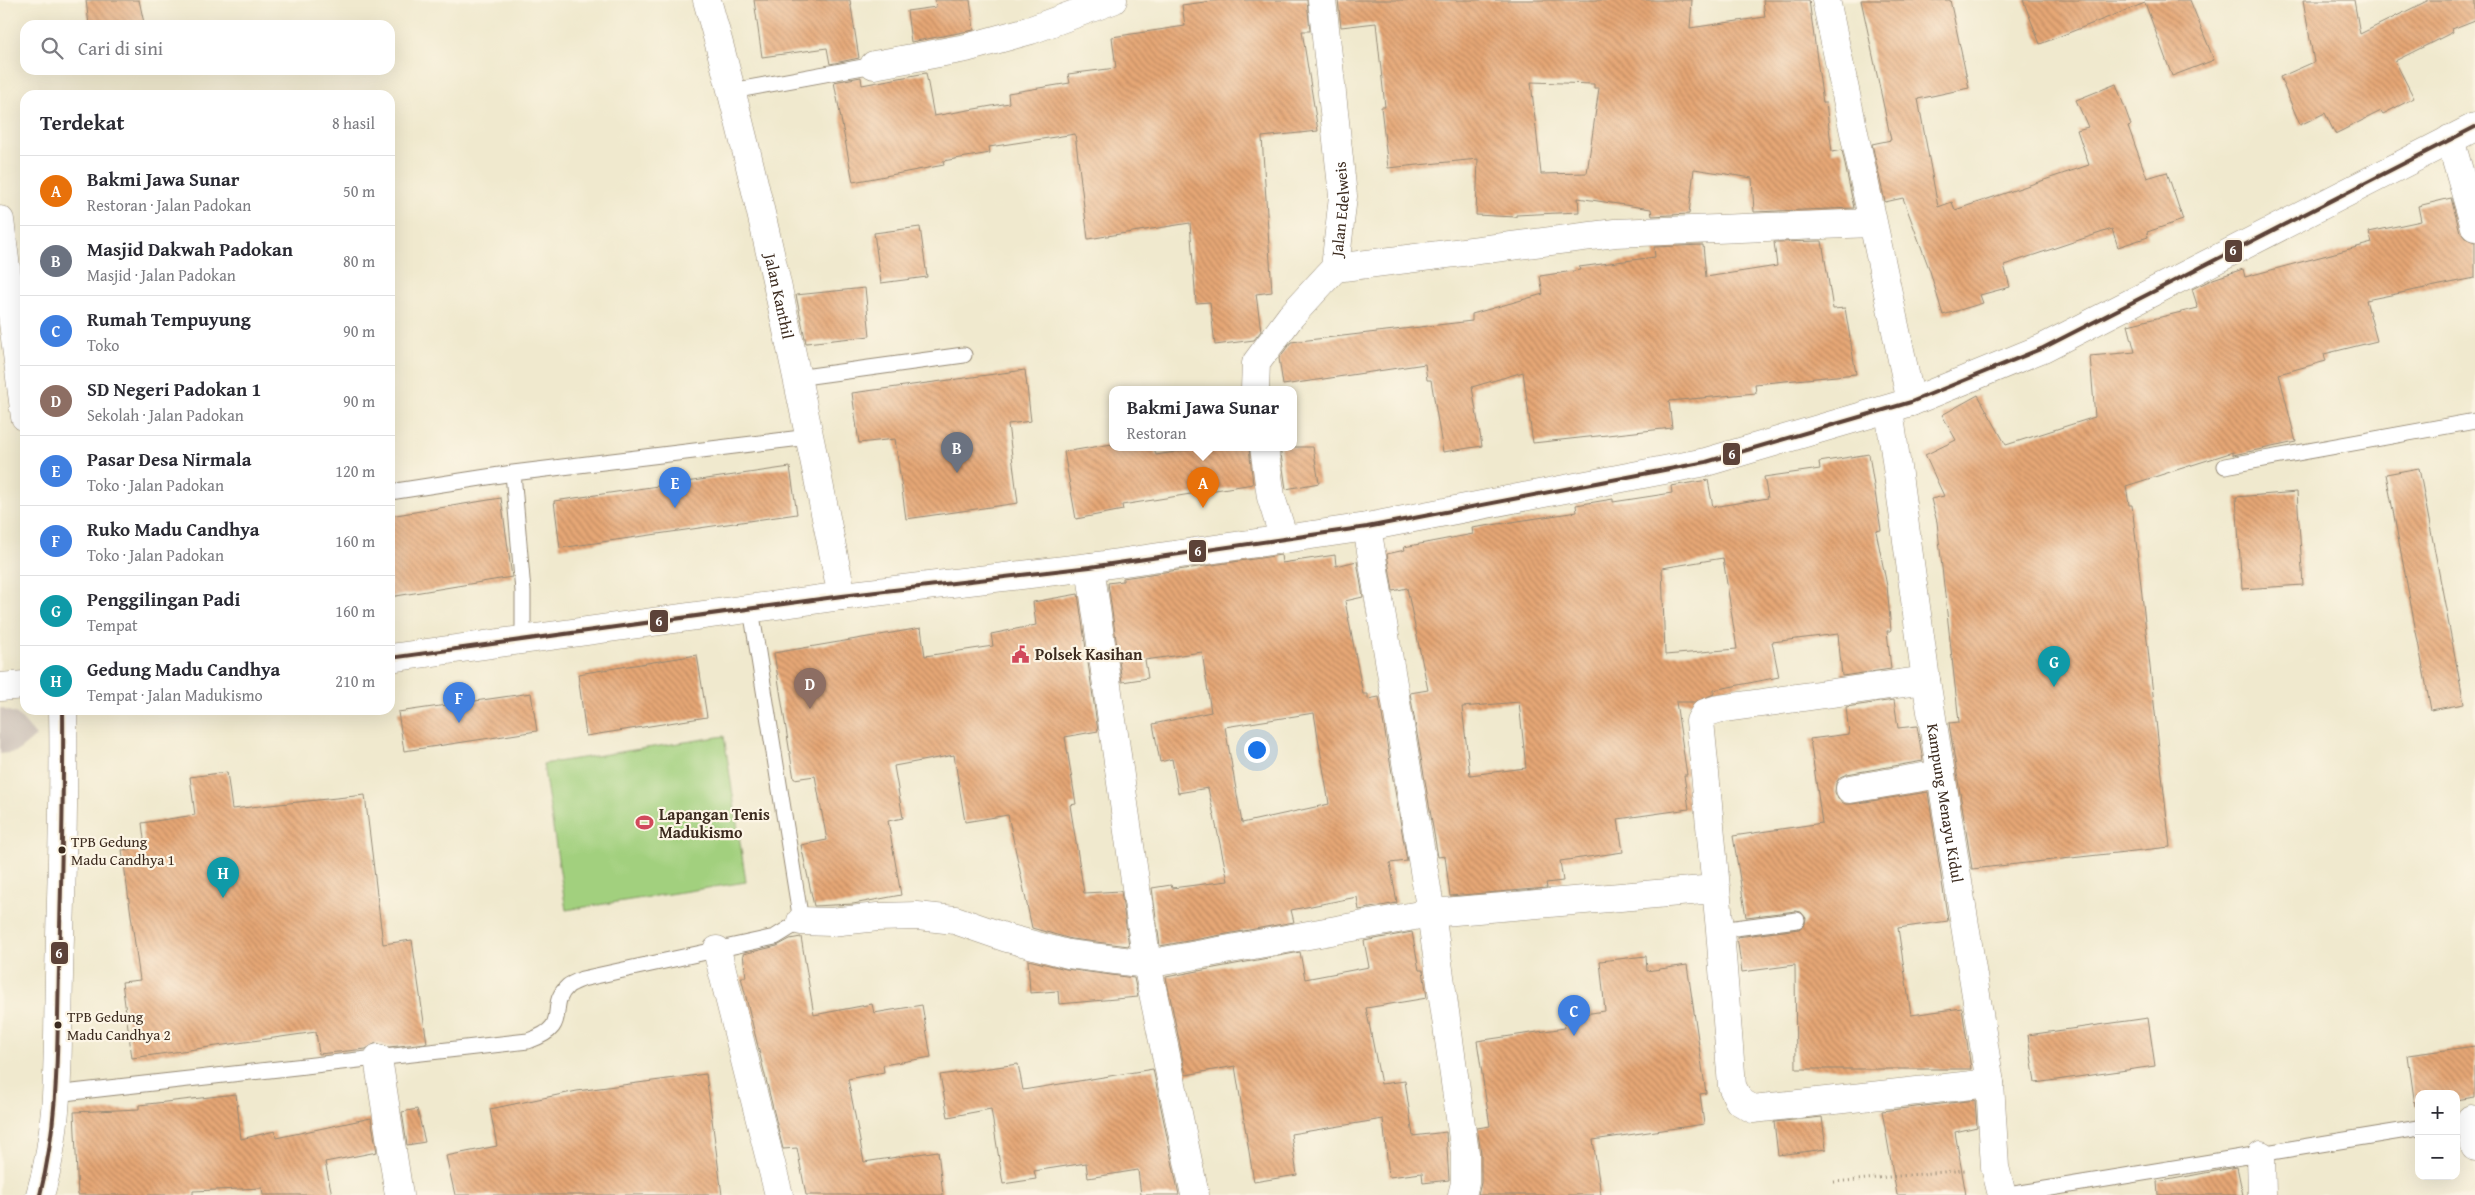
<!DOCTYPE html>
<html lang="id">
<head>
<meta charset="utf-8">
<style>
  body { margin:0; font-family:"Gentium Book Plus",serif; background:#f2f2f3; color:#2b2b33 }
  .controls { position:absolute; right:15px; bottom:15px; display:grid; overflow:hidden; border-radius:10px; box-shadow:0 5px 20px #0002 }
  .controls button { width:45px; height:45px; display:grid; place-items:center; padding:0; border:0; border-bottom:1px solid #e1e1e2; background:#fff; color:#2b2b33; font:25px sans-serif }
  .you { position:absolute; left:1256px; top:749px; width:18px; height:18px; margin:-12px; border:4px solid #fff; border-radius:50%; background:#1a73e8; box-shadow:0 0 0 8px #1a73e833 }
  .badge { display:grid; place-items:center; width:32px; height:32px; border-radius:50%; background:#d1495b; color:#fff; font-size:16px; font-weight:700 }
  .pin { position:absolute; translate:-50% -41px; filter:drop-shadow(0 1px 2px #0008) }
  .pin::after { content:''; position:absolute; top:26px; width:18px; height:15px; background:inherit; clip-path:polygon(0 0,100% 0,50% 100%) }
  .popup { position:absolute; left:1109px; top:386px; width:188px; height:65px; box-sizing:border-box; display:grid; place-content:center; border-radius:10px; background:#fff; filter:drop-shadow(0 1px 4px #0005); font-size:16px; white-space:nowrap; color:#7c7c81 }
  .popup b { font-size:19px; color:#2b2b33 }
  .popup::after { content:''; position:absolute; left:50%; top:100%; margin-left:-10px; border:10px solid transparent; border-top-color:#fff }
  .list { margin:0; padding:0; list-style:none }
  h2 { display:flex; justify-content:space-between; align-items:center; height:65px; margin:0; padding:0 20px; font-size:21px }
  h2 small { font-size:16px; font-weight:400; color:#7c7c81 }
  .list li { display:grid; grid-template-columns:32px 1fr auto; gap:15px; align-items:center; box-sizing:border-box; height:70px; padding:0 20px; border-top:1px solid #e1e1e2 }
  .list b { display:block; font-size:19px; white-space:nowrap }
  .list p { margin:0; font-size:16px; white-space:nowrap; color:#7c7c81 }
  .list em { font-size:16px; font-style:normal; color:#7c7c81 }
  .icon { flex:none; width:28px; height:28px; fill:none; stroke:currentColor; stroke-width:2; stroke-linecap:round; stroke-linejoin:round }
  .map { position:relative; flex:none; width:2475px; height:1195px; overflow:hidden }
  .search { position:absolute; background:#fff; box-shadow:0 5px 20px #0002; left:20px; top:20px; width:375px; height:55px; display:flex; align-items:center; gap:12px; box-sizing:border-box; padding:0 18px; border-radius:15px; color:#7c7c81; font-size:19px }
  .panel { position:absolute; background:#fff; box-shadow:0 5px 20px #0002; left:20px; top:90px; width:375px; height:625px; border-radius:15px }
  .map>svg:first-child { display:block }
</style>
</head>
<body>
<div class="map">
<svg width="2475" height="1195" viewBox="0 0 2475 1195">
  <defs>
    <pattern id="building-back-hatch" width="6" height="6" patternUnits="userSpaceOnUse" patternTransform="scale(1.25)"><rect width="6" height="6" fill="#e6a776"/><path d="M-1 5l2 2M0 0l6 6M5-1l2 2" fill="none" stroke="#bc8860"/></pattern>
  </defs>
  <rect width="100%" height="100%" fill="#fcf5e5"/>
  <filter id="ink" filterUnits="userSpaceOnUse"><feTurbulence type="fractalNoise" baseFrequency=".02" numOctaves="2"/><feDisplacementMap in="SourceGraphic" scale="10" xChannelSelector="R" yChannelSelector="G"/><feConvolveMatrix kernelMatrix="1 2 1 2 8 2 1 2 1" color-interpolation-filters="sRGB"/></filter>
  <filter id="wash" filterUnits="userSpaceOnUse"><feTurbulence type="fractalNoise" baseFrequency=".0096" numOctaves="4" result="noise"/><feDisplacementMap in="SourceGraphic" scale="20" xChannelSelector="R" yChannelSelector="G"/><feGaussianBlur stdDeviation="1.12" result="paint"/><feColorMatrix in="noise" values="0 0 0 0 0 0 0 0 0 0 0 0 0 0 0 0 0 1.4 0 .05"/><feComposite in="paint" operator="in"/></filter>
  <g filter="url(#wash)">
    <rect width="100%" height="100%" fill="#f0e9ce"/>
    <path fill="#cdc2b9" d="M 0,708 L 17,714 L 36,736 L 17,752 L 0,754 Z"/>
    <path fill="#a2d07e" stroke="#6e7d4e" d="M 724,736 L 746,882 L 566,910 L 543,764 Z"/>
    <g id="blocks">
      <path fill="url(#building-back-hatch)" fill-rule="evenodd" d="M 86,0 L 139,0 L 144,23 L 89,25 Z
        M 754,0 L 850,0 L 859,58 L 830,64 L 827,48 L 762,57 Z
        M 935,0 L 970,0 L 974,30 L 911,42 L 907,11 L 936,7 Z
        M 1220,0 L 1307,0 L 1310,31 L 1302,31 L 1318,131 L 1262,137 L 1272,292 L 1256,294 L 1261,331 L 1254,340 L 1215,345 L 1210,302 L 1196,303 L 1190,223 L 1088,239 L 1075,134 L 989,147 L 990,153 L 943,161 L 944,165 L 853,182 L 834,82 L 861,77 L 862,85 L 926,73 L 934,116 L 1009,103 L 1008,93 L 1070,83 L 1068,74 L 1116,68 L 1112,37 L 1185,26 L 1182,5 Z
        M 1338,0 L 1692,0 L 1690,28 L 1765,17 L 1763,0 L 1809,0 L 1823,103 L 1826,103 L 1832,152 L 1842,150 L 1854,208 L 1754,212 L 1752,178 L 1694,169 L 1689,214 L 1652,216 L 1651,209 L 1578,198 L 1579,212 L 1516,215 L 1516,217 L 1476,215 L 1478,159 L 1388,168 L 1381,107 L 1385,107 L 1376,23 L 1341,27 ZM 1531,82 L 1594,84 L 1594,88 L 1599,88 L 1587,173 L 1541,174 Z
        M 1861,0 L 1950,0 L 1969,88 L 1918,99 L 1938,207 L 1952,202 L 1955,210 L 2089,165 L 2077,130 L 2088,127 L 2076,100 L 2116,84 L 2131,125 L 2128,126 L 2147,178 L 2167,172 L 2183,220 L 2147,232 L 2148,237 L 2118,247 L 2112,229 L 2004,265 L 2010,287 L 1980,295 L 1983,303 L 1943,315 L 1930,271 L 1903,198 L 1885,202 L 1872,144 L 1891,140 Z
        M 2023,0 L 2190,0 L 2214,60 L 2172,76 L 2145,3 L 2040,44 Z
        M 2303,0 L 2354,0 L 2360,34 L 2429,0 L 2475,0 L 2475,20 L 2452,29 L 2453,32 L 2395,61 L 2414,98 L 2383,114 L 2381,111 L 2335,134 L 2325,113 L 2300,125 L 2280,77 L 2314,62 Z
        M 2451,198 L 2460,232 L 2465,238 L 2475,242 L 2475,278 L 2366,300 L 2377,341 L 2324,354 L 2326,361 L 2279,374 L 2296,442 L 2233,455 L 2233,452 L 2126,486 L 2129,505 L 2132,505 L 2170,847 L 1972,869 L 1949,723 L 1959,722 L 1937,522 L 1931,499 L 1944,496 L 1925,455 L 1956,440 L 1942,415 L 1978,395 L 2006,445 L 2095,417 L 2090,356 L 2135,352 L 2128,325 L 2198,308 L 2192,289 L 2213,279 L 2243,269 L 2245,277 L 2372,243 L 2369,232 L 2421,221 L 2418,206 Z
        M 920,227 L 927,277 L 881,283 L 874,233 Z
        M 1822,241 L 1833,309 L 1845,308 L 1856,374 L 1755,384 L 1756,393 L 1669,401 L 1672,428 L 1533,443 L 1523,372 L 1472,387 L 1482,446 L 1443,452 L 1431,380 L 1427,380 L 1425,364 L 1283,385 L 1279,358 L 1291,342 L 1472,321 L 1472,314 L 1543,294 L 1540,276 L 1580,270 L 1579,267 L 1655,257 L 1654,247 L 1703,245 L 1706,277 L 1777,266 L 1774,242 Z
        M 865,288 L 870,336 L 806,343 L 796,295 Z
        M 1025,370 L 1031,421 L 1008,424 L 1018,503 L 906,519 L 895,439 L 859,443 L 852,393 Z
        M 1112,444 L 1112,447 L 1154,447 L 1156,455 L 1206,447 L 1249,447 L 1253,484 L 1122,505 L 1123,510 L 1076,519 L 1064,452 Z
        M 1280,447 L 1313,447 L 1319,483 L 1286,489 Z
        M 1869,454 L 1881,530 L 1876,531 L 1887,586 L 1891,631 L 1887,631 L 1891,669 L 1842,676 L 1838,634 L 1772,642 L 1779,677 L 1714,690 L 1714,694 L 1695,702 L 1676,702 L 1687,775 L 1684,775 L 1689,809 L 1618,819 L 1623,852 L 1560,861 L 1563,881 L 1546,883 L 1547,888 L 1450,896 L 1445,856 L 1438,857 L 1410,693 L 1428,690 L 1407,588 L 1393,591 L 1387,554 L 1405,550 L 1404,547 L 1473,534 L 1472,528 L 1577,512 L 1576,505 L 1613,499 L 1613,502 L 1672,493 L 1671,486 L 1708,480 L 1713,507 L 1768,498 L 1764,477 L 1820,469 L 1819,462 ZM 1723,558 L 1737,649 L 1665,655 L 1662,568 ZM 1519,702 L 1526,768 L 1470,775 L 1462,707 Z
        M 790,467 L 797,514 L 560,548 L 554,501 Z
        M 2419,468 L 2464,704 L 2431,710 L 2386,474 Z
        M 2297,492 L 2303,585 L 2242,589 L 2236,497 Z
        M 501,498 L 512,577 L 390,597 L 390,516 Z
        M 1281,555 L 1282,563 L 1335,555 L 1336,566 L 1357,561 L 1363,597 L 1345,601 L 1363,694 L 1368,694 L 1368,699 L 1379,697 L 1407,861 L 1390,863 L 1397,903 L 1359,910 L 1357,897 L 1291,910 L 1294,922 L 1160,946 L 1152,888 L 1171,885 L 1172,888 L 1228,881 L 1208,788 L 1178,793 L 1172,759 L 1160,762 L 1153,724 L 1211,712 L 1202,652 L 1145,660 L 1148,678 L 1122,682 L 1108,583 L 1123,581 L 1123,578 ZM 1314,713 L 1329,804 L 1242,823 L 1225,727 Z
        M 1078,594 L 1098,731 L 1065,737 L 1076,804 L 1070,805 L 1084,893 L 1121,891 L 1129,946 L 1071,939 L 1032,928 L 1008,815 L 965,822 L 954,755 L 894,766 L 903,818 L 888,821 L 901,895 L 853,904 L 814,906 L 801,845 L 827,840 L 815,776 L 794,779 L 774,653 L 921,628 L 925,656 L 993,646 L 991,634 L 1036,625 L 1033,602 Z
        M 697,655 L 707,717 L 586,736 L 578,674 Z
        M 531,693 L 537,731 L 404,751 L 398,712 Z
        M 1894,700 L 1898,728 L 1917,726 L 1923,761 L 1847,774 L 1840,777 L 1836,783 L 1835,792 L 1838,799 L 1845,804 L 1852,804 L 1928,792 L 1948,921 L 1898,928 L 1911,1015 L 1962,1008 L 1971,1069 L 1796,1069 L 1795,965 L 1742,972 L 1737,937 L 1799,929 L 1805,924 L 1806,918 L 1801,912 L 1796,911 L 1746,917 L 1733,836 L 1822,823 L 1810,739 L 1849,734 L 1846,707 Z
        M 227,772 L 232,809 L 365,795 L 383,944 L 412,940 L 427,1043 L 389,1047 L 376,1043 L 366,1049 L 319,1054 L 316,1032 L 132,1058 L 122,982 L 140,980 L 122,850 L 145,847 L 142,823 L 195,815 L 190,777 Z
        M 1412,932 L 1419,970 L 1423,970 L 1427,998 L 1366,1008 L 1381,1084 L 1405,1081 L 1413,1136 L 1446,1132 L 1449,1180 L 1423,1183 L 1422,1173 L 1389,1177 L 1383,1119 L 1291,1134 L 1297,1175 L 1254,1182 L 1235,1066 L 1186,1075 L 1166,977 L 1300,952 L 1305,979 L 1369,967 L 1364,941 Z
        M 801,937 L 814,1015 L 872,1004 L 874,1013 L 922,1005 L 931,1057 L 883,1065 L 884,1072 L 848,1079 L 864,1162 L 938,1151 L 943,1195 L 806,1195 L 797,1148 L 783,1149 L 741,977 L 746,977 L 743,954 L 777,946 L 790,939 Z
        M 1646,956 L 1647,971 L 1687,965 L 1706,1093 L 1700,1094 L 1704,1124 L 1593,1140 L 1601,1195 L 1478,1195 L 1481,1183 L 1481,1153 L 1477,1128 L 1490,1126 L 1477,1041 L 1565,1028 L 1563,1017 L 1605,1011 L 1600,961 Z
        M 1028,960 L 1066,969 L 1134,978 L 1138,997 L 1059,1004 L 1058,991 L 1030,993 Z
        M 2148,1018 L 2155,1066 L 2035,1083 L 2028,1035 Z
        M 2475,1046 L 2475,1097 L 2456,1100 L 2456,1094 L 2419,1094 L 2419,1105 L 2415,1106 L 2408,1055 Z
        M 1018,1064 L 1023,1090 L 1153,1069 L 1179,1195 L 1141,1195 L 1138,1170 L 1088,1178 L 1086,1163 L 1034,1171 L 1036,1179 L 1003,1184 L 991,1109 L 948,1117 L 940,1075 Z
        M 706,1074 L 722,1195 L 455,1195 L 446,1156 L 497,1146 L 490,1109 L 577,1091 Z
        M 236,1094 L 241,1139 L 275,1131 L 276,1138 L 371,1118 L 377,1152 L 325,1162 L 332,1195 L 263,1195 L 262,1188 L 193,1191 L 193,1195 L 78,1195 L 74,1112 L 139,1109 L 139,1105 Z
        M 1975,1100 L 1977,1127 L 1955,1132 L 1966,1195 L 1897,1195 L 1882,1111 Z
        M 417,1109 L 425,1142 L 407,1145 L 402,1112 Z
        M 1822,1117 L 1826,1149 L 1778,1155 L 1774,1122 Z
        M 2237,1167 L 2243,1195 L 2158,1195 L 2157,1182 Z"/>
    </g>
  </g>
  <g filter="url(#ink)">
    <use href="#blocks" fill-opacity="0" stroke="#968a76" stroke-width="1"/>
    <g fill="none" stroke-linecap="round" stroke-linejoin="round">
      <defs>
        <path id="lane" d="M 732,91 L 874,65
          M 796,378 L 964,355
          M 2225,466 L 2475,421
          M 390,492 L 513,473
          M 523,640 L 523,591 L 513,473 L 809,437
          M 1720,930 L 1797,920
          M 55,1094 L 528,1041 C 574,1026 545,1007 568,986 C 572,983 578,981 582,979 L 775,937 L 801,921 L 751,609
          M 2008,1195 L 2419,1128"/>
        <g id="street">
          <path id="s1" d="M 707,0 C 762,196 801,396 842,596"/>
          <path d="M 1826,0 L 1911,402"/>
          <path d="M 874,65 L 966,48 L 1031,30 L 1113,0"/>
          <path d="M 2450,139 L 2475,227"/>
          <path d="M 1335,268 L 1615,233 L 1872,223"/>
          <path id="s2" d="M 1255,389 L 1256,363 L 1291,316 L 1335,268 L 1343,196 L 1322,0"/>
          <path id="s3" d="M 1889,409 L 1926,680 L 1990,1083 L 1995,1167 L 2002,1195"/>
          <path d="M 1264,447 L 1271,497 L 1284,539"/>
          <path d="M 1367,527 L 1431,913 L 1465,1153 L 1465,1183 L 1462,1195"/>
          <path d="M 1090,567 L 1147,964 L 1195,1195"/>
          <path d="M 1926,680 L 1718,709 L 1705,713 L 1700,721 L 1720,930 L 1732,1086 L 1739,1101 L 1753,1109 L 1990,1083"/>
          <path d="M 1850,789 L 1941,774"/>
          <path d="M 801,921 L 831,922 L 878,917 L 917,916 L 955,920 L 1007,938 L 1068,954 L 1147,964 L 1431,913 L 1715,889"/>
          <path d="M 717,950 L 779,1195"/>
          <path d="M 378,1058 L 399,1195"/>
          <path d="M 2471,1119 L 2475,1147"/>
          <path d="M 2261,1155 L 2262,1195"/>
        </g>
        <path id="secondary" d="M 0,220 L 25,417
          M 390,658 L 842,596 L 1090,567 L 1284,539 L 1367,527 L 1706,462 L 1911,402 L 2043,348 L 2475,127
          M 0,687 L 25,685
          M 40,1195 C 61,1125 57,1048 59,976 C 61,887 65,799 63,710"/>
      </defs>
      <use href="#lane" stroke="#968a76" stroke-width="17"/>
      <use href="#street" stroke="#968a76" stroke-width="29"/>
      <use href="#secondary" stroke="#968a76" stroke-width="29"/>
      <path stroke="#968a76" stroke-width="3" stroke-dasharray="1 4" stroke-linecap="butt" d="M 1834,1182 L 1965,1170"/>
      <use href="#lane" stroke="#fff" stroke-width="15"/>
      <use href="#street" stroke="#fff" stroke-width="28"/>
      <use href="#secondary" stroke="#fff" stroke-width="28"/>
      <defs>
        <path id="bus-1" d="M 390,658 L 842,596 L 1090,567 L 1367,527 L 1706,462 L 1911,402 L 2043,348 L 2475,127
          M 40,1195 C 59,1120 57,1045 59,968 C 61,882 64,796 63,710"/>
      </defs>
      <use href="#bus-1" stroke="#fcf5e5" stroke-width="8"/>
      <use href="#bus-1" stroke="#5c4238" stroke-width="4"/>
    </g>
  </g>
  <defs>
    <symbol id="civic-bare" viewBox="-9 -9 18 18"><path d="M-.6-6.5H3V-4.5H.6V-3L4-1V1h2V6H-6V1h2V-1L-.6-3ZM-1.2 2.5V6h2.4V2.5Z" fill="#d1495b" stroke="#fcf5e5" stroke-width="2.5" paint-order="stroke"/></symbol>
    <symbol id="stadium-bare" viewBox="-9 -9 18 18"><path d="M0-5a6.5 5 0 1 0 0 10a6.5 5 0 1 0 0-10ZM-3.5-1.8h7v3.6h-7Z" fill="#d1495b" stroke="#fcf5e5" stroke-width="2.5" paint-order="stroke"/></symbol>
  </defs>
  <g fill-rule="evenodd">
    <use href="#civic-bare" x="1008" y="642" width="25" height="25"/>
    <use href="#stadium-bare" x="632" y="810" width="25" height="25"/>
  </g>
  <g fill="#3b2a1e" stroke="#fcf5e5" stroke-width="2">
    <circle cx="62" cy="850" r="4.5"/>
    <circle cx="58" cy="1025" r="4.5"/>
  </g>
  <g text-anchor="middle" stroke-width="4.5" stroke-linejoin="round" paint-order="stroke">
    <g font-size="15" fill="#3b2a1e" stroke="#fcf5e5" text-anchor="start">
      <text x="71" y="847">TPB Gedung<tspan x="71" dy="18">Madu Candhya 1</tspan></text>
      <text x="67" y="1022">TPB Gedung<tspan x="67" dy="18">Madu Candhya 2</tspan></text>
    </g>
    <g font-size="16" fill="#3b2a1e" stroke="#fcf5e5">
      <text dy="6" stroke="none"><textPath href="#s2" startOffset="209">Jalan Edelweis</textPath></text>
      <text dy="6" stroke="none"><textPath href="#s1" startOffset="305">Jalan Kanthil</textPath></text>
      <text dy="6" stroke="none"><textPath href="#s3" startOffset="398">Kampung Menayu Kidul</textPath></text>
    </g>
    <g font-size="16" font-weight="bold" fill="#3b2a1e" stroke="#fcf5e5" text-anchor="start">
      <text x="1035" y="660">Polsek Kasihan</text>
      <text x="659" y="820">Lapangan Tenis<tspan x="659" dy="18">Madukismo</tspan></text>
    </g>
  </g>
  <g stroke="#fcf5e5" stroke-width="2">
    <rect x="2224" y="239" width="19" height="24" rx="5" fill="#5c4238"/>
    <rect x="1722" y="442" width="19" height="24" rx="5" fill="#5c4238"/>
    <rect x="1188" y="539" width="19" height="24" rx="5" fill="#5c4238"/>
    <rect x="649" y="609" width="20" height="24" rx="5" fill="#5c4238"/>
    <rect x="50" y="941" width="19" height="24" rx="5" fill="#5c4238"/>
  </g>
  <g font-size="14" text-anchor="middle" font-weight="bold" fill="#fff">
    <text x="2233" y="255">6</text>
    <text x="1732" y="459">6</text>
    <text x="1198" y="556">6</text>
    <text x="659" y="626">6</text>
    <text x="59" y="958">6</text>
  </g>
</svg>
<div class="controls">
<button>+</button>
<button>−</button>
</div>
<div class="you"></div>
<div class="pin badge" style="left:1203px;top:508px;background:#e8710a">A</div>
<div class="popup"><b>Bakmi Jawa Sunar</b>Restoran</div>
<div class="pin badge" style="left:957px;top:473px;background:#6b7280">B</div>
<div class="pin badge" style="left:1574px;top:1036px;background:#3f7fe0">C</div>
<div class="pin badge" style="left:810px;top:709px;background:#8d6e63">D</div>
<div class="pin badge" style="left:675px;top:508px;background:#3f7fe0">E</div>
<div class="pin badge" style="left:459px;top:723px;background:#3f7fe0">F</div>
<div class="pin badge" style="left:2054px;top:687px;background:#0f9aa8">G</div>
<div class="pin badge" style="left:223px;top:898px;background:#0f9aa8">H</div>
<div class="search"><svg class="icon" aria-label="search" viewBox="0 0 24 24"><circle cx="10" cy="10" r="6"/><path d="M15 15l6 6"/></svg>Cari di sini</div>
<section class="panel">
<h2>Terdekat<small>8 hasil</small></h2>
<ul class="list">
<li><span class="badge" style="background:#e8710a">A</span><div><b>Bakmi Jawa Sunar</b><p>Restoran · Jalan Padokan</p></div><em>50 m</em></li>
<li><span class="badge" style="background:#6b7280">B</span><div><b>Masjid Dakwah Padokan</b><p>Masjid · Jalan Padokan</p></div><em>80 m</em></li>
<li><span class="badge" style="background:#3f7fe0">C</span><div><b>Rumah Tempuyung</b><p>Toko</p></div><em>90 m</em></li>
<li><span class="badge" style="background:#8d6e63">D</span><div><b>SD Negeri Padokan 1</b><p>Sekolah · Jalan Padokan</p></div><em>90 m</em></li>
<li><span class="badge" style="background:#3f7fe0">E</span><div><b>Pasar Desa Nirmala</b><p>Toko · Jalan Padokan</p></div><em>120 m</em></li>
<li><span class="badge" style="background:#3f7fe0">F</span><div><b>Ruko Madu Candhya</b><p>Toko · Jalan Padokan</p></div><em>160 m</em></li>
<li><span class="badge" style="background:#0f9aa8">G</span><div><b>Penggilingan Padi</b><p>Tempat</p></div><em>160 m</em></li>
<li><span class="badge" style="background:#0f9aa8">H</span><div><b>Gedung Madu Candhya</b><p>Tempat · Jalan Madukismo</p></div><em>210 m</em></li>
</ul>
</section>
</div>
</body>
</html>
